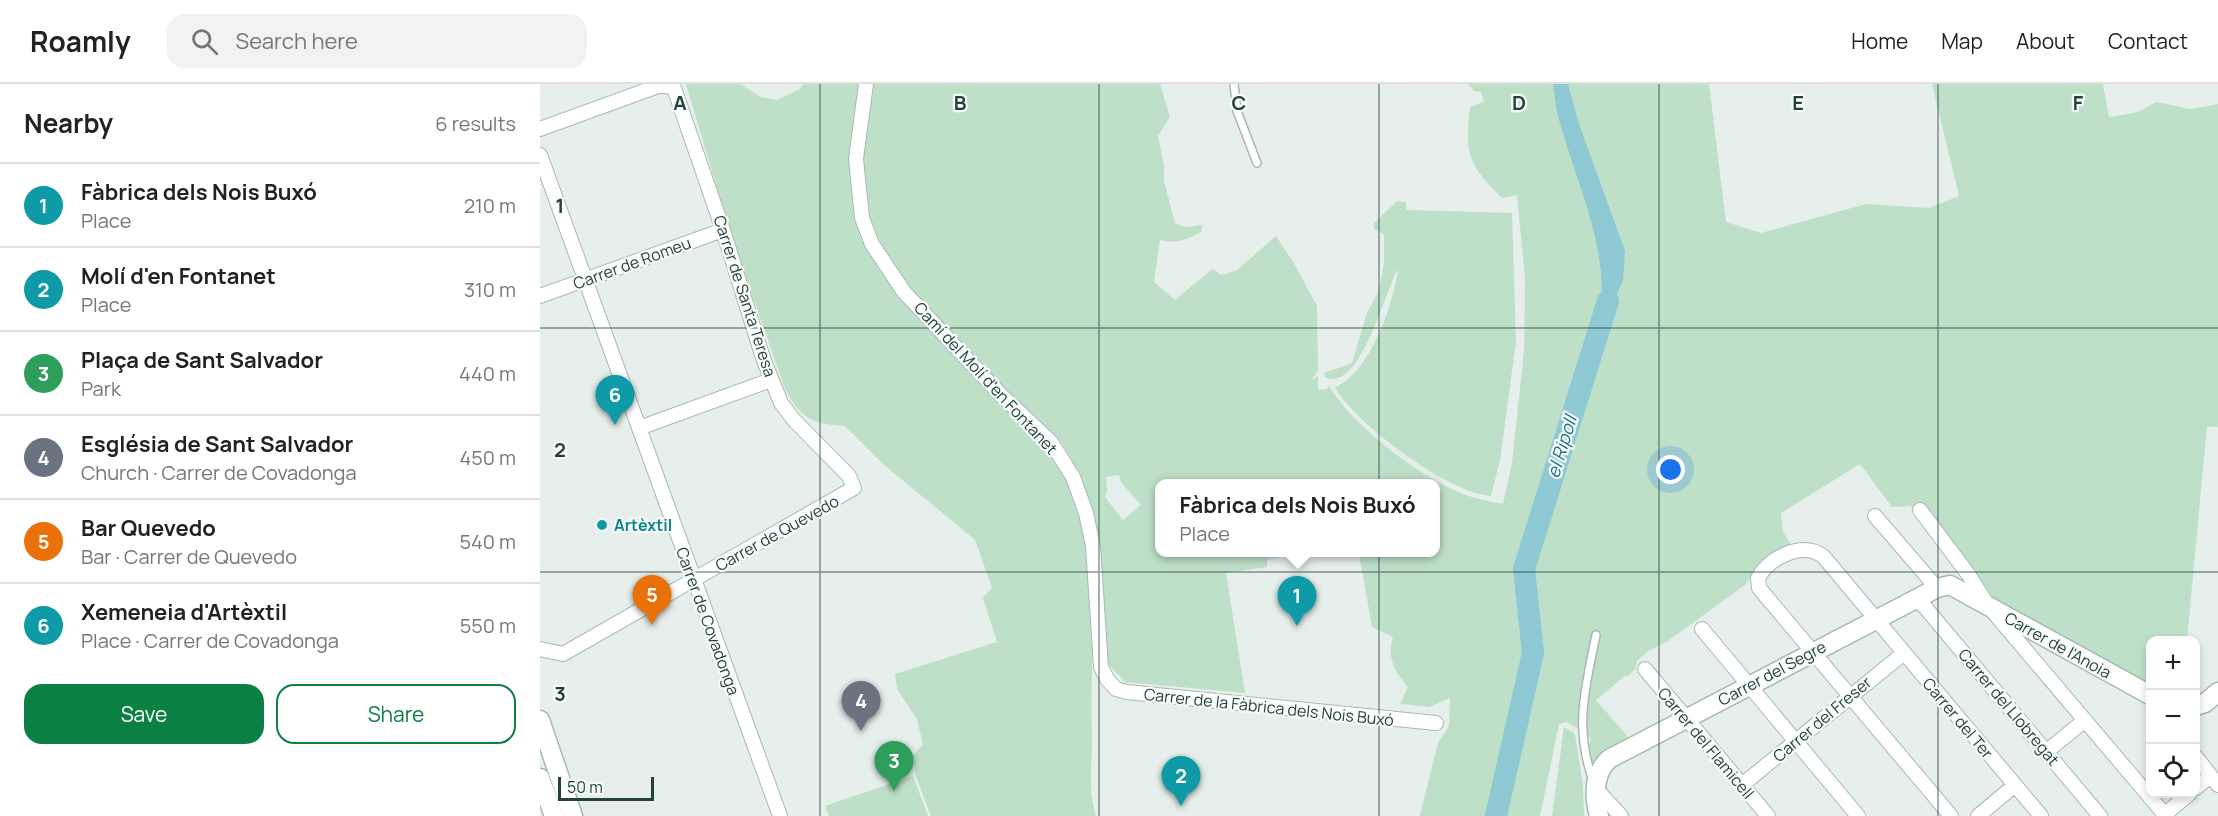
<!DOCTYPE html>
<html lang="en">
<head>
<meta charset="utf-8">
<style>
  body { margin:0; font-family:Manrope,sans-serif; background:#f2f2f2; color:#222 }
  .controls { position:absolute; right:18px; bottom:18px; display:grid; overflow:hidden; border-radius:12px; box-shadow:0 3px 9px #0003 }
  .controls button { width:54px; height:54px; display:grid; place-items:center; padding:0; border:0; border-bottom:2px solid #e0e0e0; background:#fff; color:#222; font:30px sans-serif }
  .scale { position:absolute; left:18px; bottom:15px; width:96px; box-sizing:border-box; padding-left:6px; border:3px solid #24423a; border-top:0; font-size:16px; line-height:21px; white-space:nowrap; color:#24423a; -webkit-text-stroke:4px #f7fbf9; paint-order:stroke }
  .you { position:absolute; left:1131px; top:386px; width:21px; height:21px; margin:-15px; border:4px solid #fff; border-radius:50%; background:#1a73e8; box-shadow:0 0 0 9px #1a73e833 }
  .badge { display:grid; place-items:center; width:39px; height:39px; border-radius:50%; background:#0b8043; color:#fff; font-size:20px; font-weight:700 }
  .pin { position:absolute; translate:-50% -50px; filter:drop-shadow(0 2px 3px #0008) }
  .pin::after { content:''; position:absolute; top:32px; width:21px; height:18px; background:inherit; clip-path:polygon(0 0,100% 0,50% 100%) }
  .popup { position:absolute; left:615px; top:395px; width:285px; height:78px; box-sizing:border-box; display:grid; place-content:center; border-radius:12px; background:#fff; filter:drop-shadow(0 2px 4px #0005); font-size:20px; white-space:nowrap; color:#767676 }
  .popup b { font-size:22px; color:#222 }
  .popup::after { content:''; position:absolute; left:50%; top:100%; margin-left:-12px; border:12px solid transparent; border-top-color:#fff }
  .list { margin:0; padding:0; list-style:none }
  h2 { display:flex; justify-content:space-between; align-items:center; height:78px; margin:0; padding:0 24px; font-size:26px }
  h2 small { font-size:20px; font-weight:400; color:#767676 }
  .list li { display:grid; grid-template-columns:39px 1fr auto; gap:18px; align-items:center; box-sizing:border-box; height:84px; padding:0 24px; border-top:2px solid #e0e0e0 }
  .list b { display:block; font-size:22px; white-space:nowrap }
  .list p { margin:0; font-size:20px; white-space:nowrap; color:#767676 }
  .list em { font-size:20px; font-style:normal; color:#767676 }
  .actions { display:flex; gap:12px; padding:18px 24px }
  .actions a { flex:1; padding:14px 0; border:2px solid #0b8043; border-radius:18px; text-align:center; font-size:21px; color:#0b8043 }
  .actions .main { background:#0b8043; color:#fff }
  .icon { flex:none; width:33px; height:33px; fill:none; stroke:currentColor; stroke-width:2; stroke-linecap:round; stroke-linejoin:round }
  .map { position:relative; flex:none; width:1678px; height:732px; overflow:hidden }
  header { display:flex; align-items:center; gap:36px; box-sizing:border-box; height:84px; padding:0 30px; background:#fff; border-bottom:2px solid #e0e0e0 }
  header strong { font-size:28px }
  nav { display:flex; gap:33px; margin-inline-start:auto; font-size:21px }
  .search { width:420px; height:54px; background:#f2f2f2; display:flex; align-items:center; gap:15px; box-sizing:border-box; padding:0 21px; border-radius:18px; color:#767676; font-size:22px }
  main { display:flex }
  aside { flex:1; background:#fff }
  .map>svg:first-child { display:block }
</style>
</head>
<body>
<header>
<strong>Roamly</strong>
<div class="search"><svg class="icon" aria-label="search" viewBox="0 0 24 24"><circle cx="10" cy="10" r="6"/><path d="M15 15l6 6"/></svg>Search here</div>
<nav><a>Home</a><a>Map</a><a>About</a><a>Contact</a></nav>
</header>
<main>
<aside>
<h2>Nearby<small>6 results</small></h2>
<ul class="list">
<li><span class="badge" style="background:#0f9aa8">1</span><div><b>Fàbrica dels Nois Buxó</b><p>Place</p></div><em>210 m</em></li>
<li><span class="badge" style="background:#0f9aa8">2</span><div><b>Molí d'en Fontanet</b><p>Place</p></div><em>310 m</em></li>
<li><span class="badge" style="background:#2e9e5b">3</span><div><b>Plaça de Sant Salvador</b><p>Park</p></div><em>440 m</em></li>
<li><span class="badge" style="background:#6b7280">4</span><div><b>Església de Sant Salvador</b><p>Church · Carrer de Covadonga</p></div><em>450 m</em></li>
<li><span class="badge" style="background:#e8710a">5</span><div><b>Bar Quevedo</b><p>Bar · Carrer de Quevedo</p></div><em>540 m</em></li>
<li><span class="badge" style="background:#0f9aa8">6</span><div><b>Xemeneia d'Artèxtil</b><p>Place · Carrer de Covadonga</p></div><em>550 m</em></li>
</ul>
<div class="actions"><a class="main">Save</a><a>Share</a></div>
</aside>
<div class="map">
<svg width="1678" height="732" viewBox="0 0 1678 732">
  <rect width="100%" height="100%" fill="#e6efeb"/>
  <path fill="#bfe0c8" fill-rule="evenodd" d="M 146,0 L 200,0 L 221,13 L 237,16 L 260,5 L 263,0 L 318,0 L 316,68 L 329,0 L 620,0 L 630,33 L 618,52 L 624,81 L 624,97 L 635,139 L 644,143 L 663,141 L 661,148 C 646,156 636,160 620,156 L 614,198 L 635,216 L 672,185 L 682,191 L 697,186 L 736,152 L 755,181 L 777,222 L 778,286 L 771,297 L 778,292 L 778,306 L 786,305 L 789,302 C 813,342 875,389 918,408 C 932,414 948,417 963,420 L 972,379 L 984,267 L 985,195 L 977,111 L 962,114 C 929,82 924,69 930,23 L 944,18 L 941,8 L 934,7 L 928,0 L 1169,0 L 1186,138 L 1221,149 L 1326,120 L 1389,124 L 1419,112 L 1392,0 L 1563,0 L 1569,33 L 1598,28 L 1616,18 L 1651,25 L 1678,20 L 1678,343 L 1667,342 L 1647,556 L 1610,556 L 1610,603 L 1449,514 L 1388,431 L 1369,422 L 1352,423 L 1320,380 L 1241,429 L 1243,448 L 1252,462 L 1221,479 L 1206,500 L 1128,557 L 1108,567 L 1097,577 L 1095,585 L 1088,592 L 1086,591 L 1056,616 L 1089,654 L 1066,666 L 1052,682 L 1048,664 L 1051,655 L 1045,648 L 1026,638 L 1019,640 L 1000,732 L 880,732 L 898,659 L 909,642 L 910,614 L 889,623 L 860,620 L 868,603 C 855,589 846,572 853,553 L 832,543 L 819,469 L 895,468 L 895,400 L 619,400 L 619,468 L 760,469 L 727,476 L 727,483 L 686,489 L 705,609 L 585,598 L 568,580 L 540,397 C 531,370 517,344 489,337 C 501,355 517,374 526,394 C 564,473 549,567 552,651 C 553,681 547,702 556,732 L 391,732 L 376,693 L 373,671 L 383,661 L 377,635 L 357,605 L 355,590 L 457,558 L 443,514 L 452,504 L 435,456 L 343,380 L 305,342 C 271,340 261,334 245,305 L 190,148 ZM 579,391 L 581,398 L 601,421 L 583,436 L 565,413 L 567,407 L 566,393 Z
    M 857,117 L 865,118 L 867,126 L 972,129 L 976,258 L 960,376 L 951,412 C 910,410 814,339 795,303 C 829,291 854,219 858,185 C 845,207 820,310 785,293 L 784,289 L 812,279 L 827,229 L 839,207 L 844,179 L 844,151 L 834,145 L 834,139 Z
    M 1024,643 L 1035,650 L 1043,701 L 1044,732 L 1012,732 Z
    M 373,692 L 388,732 L 289,732 L 285,722 Z"/>
  <path fill="#8ec9d4" d="M 1013,0 L 1028,0 L 1039,40 L 1085,167 L 1083,197 L 1059,245 C 1072,165 1038,106 1018,32 C 1015,21 1015,11 1013,0 Z"/>
  <g fill="none" stroke-linecap="round" stroke-linejoin="round">
    <path stroke="#8ec9d4" stroke-width="22" d="M 956,732 L 993,569 L 984,485 L 1068,217"/>
    <defs>
      <path id="lane" d="M 694,0 L 697,27 L 717,79
        M 1053,697 C 1034,643 1045,605 1056,551"/>
      <path id="street" d="M 326,0 L 316,75 L 322,134 L 332,160 L 364,208 L 462,312 L 511,358 L 533,393 L 546,429 L 553,462 L 561,583 L 567,595 L 576,605 L 587,608 L 896,639
        M 0,45 L 121,1 L 134,4 L 183,146 L 223,274 L 241,319 L 254,336 L 309,392 L 314,404 L 23,570 L 0,565
        M 0,71 L 240,732
        M 0,212 L 183,146
        M 99,344 L 231,296
        M 1380,426 L 1428,490 L 1449,523 L 1626,732
        M 1335,432 L 1397,504
        M 1376,516 L 1384,522 L 1560,732
        M 1162,545 L 1318,732
        M 1105,585 L 1228,732
        M 1506,668 L 1545,636
        M 1656,673 L 1678,701
        M 1202,701 L 1364,569
        M 1656,704 L 1670,692
        M 1056,705 L 1081,732
        M 1411,732 L 1219,504 L 1218,494 C 1230,473 1262,457 1283,472 L 1501,732
        M 1438,732 L 1475,701
        M 1623,732 L 1649,710"/>
      <path id="secondary" d="M 1656,622 L 1665,619 L 1678,608
        M 0,636 L 33,732
        M 0,694 L 14,732
        M 1059,732 C 1054,713 1053,690 1069,675 L 1397,504 L 1410,501 L 1610,611"/>
    </defs>
    <use href="#lane" stroke="#a8b8b2" stroke-width="10"/>
    <use href="#street" stroke="#a8b8b2" stroke-width="16"/>
    <use href="#secondary" stroke="#a4bbb3" stroke-width="21"/>
    <use href="#lane" stroke="#fff" stroke-width="7"/>
    <use href="#street" stroke="#fff" stroke-width="14"/>
    <use href="#secondary" stroke="#fff" stroke-width="18"/>
  </g>
  <path fill="none" stroke="#24423a" stroke-width="1.5" stroke-opacity="0.55" d="M 280,0 L 280,732M 559,0 L 559,732M 839,0 L 839,732M 1119,0 L 1119,732M 1398,0 L 1398,732M 0,244 L 1678,244M 0,488 L 1678,488"/>
  <circle fill="#0f9aa8" stroke="#f7fbf9" stroke-width="2" cx="62" cy="441" r="6"/>
  <g text-anchor="middle" stroke-width="4.5" stroke-linejoin="round" paint-order="stroke">
    <g font-size="16" fill="#24423a" stroke="#f7fbf9">
      <text transform="translate(92 179) rotate(-20)" y="6">Carrer de Romeu</text>
      <text transform="translate(205 212) rotate(72)" y="6">Carrer de Santa Teresa</text>
      <text transform="translate(446 294) rotate(47)" y="6">Camí del Molí d'en Fontanet</text>
      <text transform="translate(237 449) rotate(-29)" y="6">Carrer de Quevedo</text>
      <text transform="translate(168 537) rotate(70)" y="6">Carrer de Covadonga</text>
      <text transform="translate(1518 561) rotate(29)" y="6">Carrer de l'Anoia</text>
      <text transform="translate(1232 589) rotate(-28)" y="6">Carrer del Segre</text>
      <text transform="translate(729 623) rotate(6)" y="6">Carrer de la Fàbrica dels Nois Buxó</text>
      <text transform="translate(1469 623) rotate(50)" y="6">Carrer del Llobregat</text>
      <text transform="translate(1418 634) rotate(50)" y="6">Carrer del Ter</text>
      <text transform="translate(1282 635) rotate(-40)" y="6">Carrer del Freser</text>
      <text transform="translate(1166 659) rotate(50)" y="6">Carrer del Flamicell</text>
    </g>
    <g font-size="16" font-weight="bold" fill="#0d838f" stroke="#f7fbf9" text-anchor="start">
      <text x="74" y="447">Artèxtil</text>
    </g>
    <g font-size="18" font-style="italic" fill="#1c6f80" stroke="#f7fbf9">
      <text transform="translate(1022 363) rotate(-73)" y="6">el Ripoll</text>
    </g>
  </g>
  <g font-size="20" text-anchor="middle" font-weight="bold" fill="#24423a" stroke="#f7fbf9" stroke-width="4.5" stroke-linejoin="round" paint-order="stroke">
    <text x="140" y="26">A</text>
    <text x="420" y="26">B</text>
    <text x="699" y="26">C</text>
    <text x="979" y="26">D</text>
    <text x="1258" y="26">E</text>
    <text x="1538" y="26">F</text>
    <text x="20" y="129">1</text>
    <text x="20" y="373">2</text>
    <text x="20" y="617">3</text>
  </g>
</svg>
<div class="controls">
<button>+</button>
<button>−</button>
<button><svg class="icon" aria-label="locate" viewBox="0 0 24 24"><circle cx="12" cy="12" r="6"/><path d="M12 2v4M12 18v4M2 12h4M18 12h4"/></svg></button>
</div>
<div class="scale">50 m</div>
<div class="you"></div>
<div class="pin badge" style="left:757px;top:542px;background:#0f9aa8">1</div>
<div class="popup"><b>Fàbrica dels Nois Buxó</b>Place</div>
<div class="pin badge" style="left:641px;top:722px;background:#0f9aa8">2</div>
<div class="pin badge" style="left:354px;top:707px;background:#2e9e5b">3</div>
<div class="pin badge" style="left:321px;top:647px;background:#6b7280">4</div>
<div class="pin badge" style="left:112px;top:541px;background:#e8710a">5</div>
<div class="pin badge" style="left:75px;top:341px;background:#0f9aa8">6</div>
</div>
</main>
</body>
</html>
